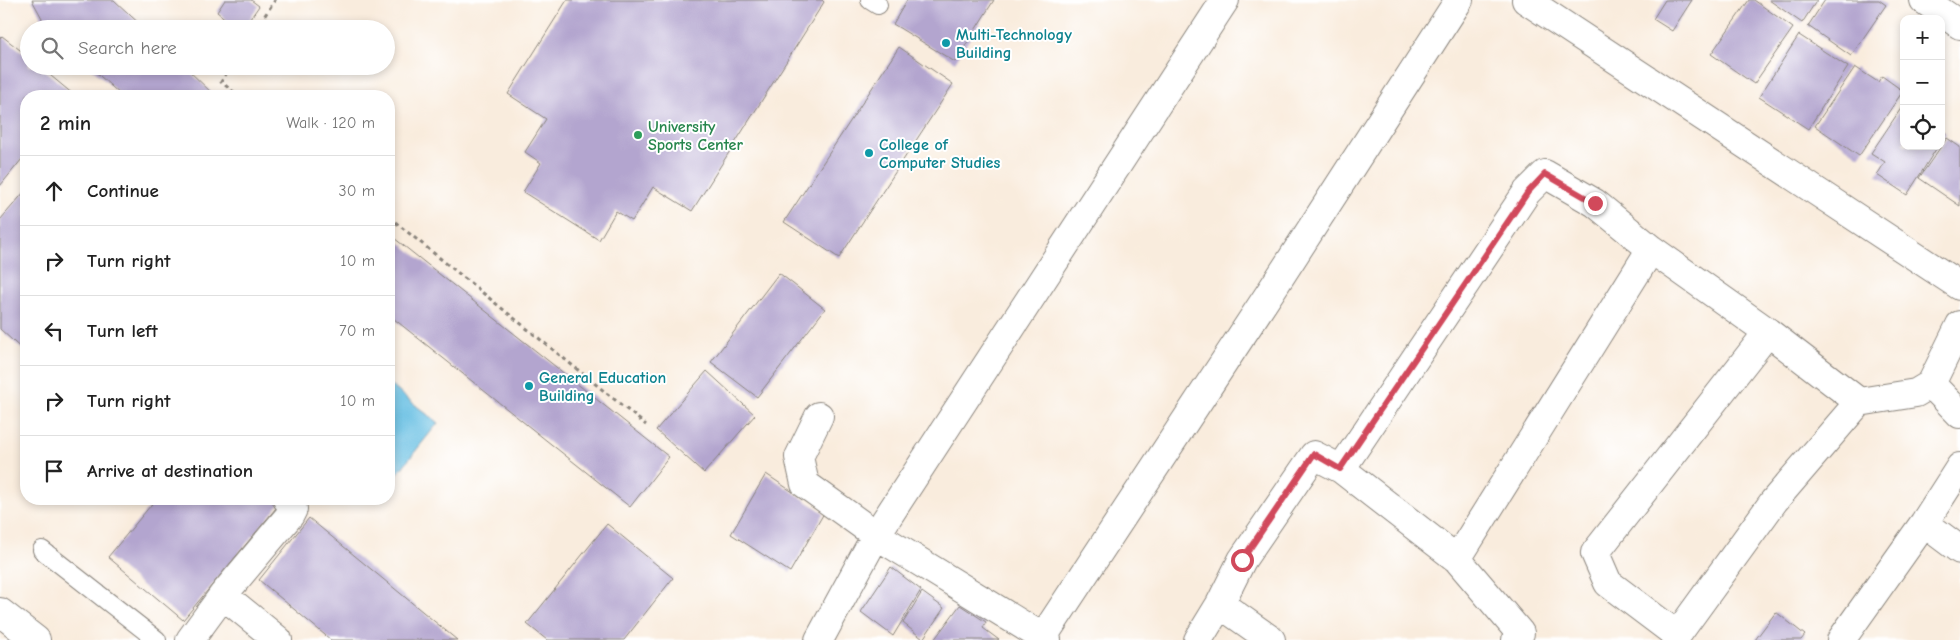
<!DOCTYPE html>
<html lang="en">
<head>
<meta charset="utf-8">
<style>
  body { margin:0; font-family:"Comic Neue",sans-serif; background:#f6f6f6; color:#222 }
  .controls { position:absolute; right:15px; top:15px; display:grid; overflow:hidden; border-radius:10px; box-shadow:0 2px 8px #0003 }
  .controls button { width:45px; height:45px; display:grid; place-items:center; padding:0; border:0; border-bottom:1px solid #e0e0e0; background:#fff; color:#222; font:25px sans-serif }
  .stop { position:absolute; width:15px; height:15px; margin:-11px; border:4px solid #d1495b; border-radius:50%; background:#fff }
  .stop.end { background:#d1495b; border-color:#fff; box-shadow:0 1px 5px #0008 }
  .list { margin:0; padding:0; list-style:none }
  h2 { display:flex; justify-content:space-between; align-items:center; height:65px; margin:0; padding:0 20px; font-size:21px }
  h2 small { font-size:16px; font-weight:400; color:#767676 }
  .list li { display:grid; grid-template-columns:32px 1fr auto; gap:15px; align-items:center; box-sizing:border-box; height:70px; padding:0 20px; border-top:1px solid #e0e0e0 }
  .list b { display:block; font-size:19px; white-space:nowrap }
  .list em { font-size:16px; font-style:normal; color:#767676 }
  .icon { flex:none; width:28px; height:28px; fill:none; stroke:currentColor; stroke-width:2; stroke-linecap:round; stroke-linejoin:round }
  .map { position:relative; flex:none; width:1960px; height:640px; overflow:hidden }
  .search { position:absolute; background:#fff; box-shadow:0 2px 8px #0003; left:20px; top:20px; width:375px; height:55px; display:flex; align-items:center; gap:12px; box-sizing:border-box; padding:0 18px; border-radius:28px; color:#767676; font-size:19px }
  .panel { position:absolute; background:#fff; box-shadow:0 2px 8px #0003; left:20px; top:90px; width:375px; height:415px; border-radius:20px }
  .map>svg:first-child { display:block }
</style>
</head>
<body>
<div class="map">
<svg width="1960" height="640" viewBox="0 0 1960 640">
  <rect width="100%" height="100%" fill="#fff"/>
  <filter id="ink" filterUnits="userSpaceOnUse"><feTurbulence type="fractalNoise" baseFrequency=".02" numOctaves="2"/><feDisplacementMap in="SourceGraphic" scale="10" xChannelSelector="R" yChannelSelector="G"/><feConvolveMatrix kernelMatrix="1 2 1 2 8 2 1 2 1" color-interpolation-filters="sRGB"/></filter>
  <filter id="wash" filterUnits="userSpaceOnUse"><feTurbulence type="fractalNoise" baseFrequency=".0096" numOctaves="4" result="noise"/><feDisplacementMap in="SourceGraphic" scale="20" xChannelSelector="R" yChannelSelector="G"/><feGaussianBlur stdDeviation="1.12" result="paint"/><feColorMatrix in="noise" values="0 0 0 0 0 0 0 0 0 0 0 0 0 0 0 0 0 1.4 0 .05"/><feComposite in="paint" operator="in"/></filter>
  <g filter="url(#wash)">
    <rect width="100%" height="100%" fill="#f9ecdd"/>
    <path fill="#65bee2" stroke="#406d7f" d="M 389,384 L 438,423 L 389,484 Z"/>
    <g id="blocks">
      <path fill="#b3a5cf" d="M 32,0 L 114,0 L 145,29 L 48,29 Z
        M 225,0 L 251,0 L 259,6 L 243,29 L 238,29 L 217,12 Z
        M 567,0 L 822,0 L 824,2 L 692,211 L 653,187 L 632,221 L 616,211 L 599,240 L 523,192 L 541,163 L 525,152 L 546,119 L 508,94 Z
        M 907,0 L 994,0 L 955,62 L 893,24 Z
        M 1665,0 L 1692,0 L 1672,31 L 1653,19 Z
        M 1749,0 L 1754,0 L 1793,28 L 1754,84 L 1711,54 Z
        M 1769,0 L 1817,0 L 1802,23 Z
        M 1825,0 L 1879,0 L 1886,5 L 1851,56 L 1808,26 Z
        M 1799,35 L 1848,67 L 1808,129 L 1759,97 Z
        M 2,36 L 29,57 L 29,66 L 39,66 L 74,95 L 73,96 L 26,96 L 26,154 L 0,186 L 0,38 Z
        M 899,47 L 953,84 L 839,258 L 784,222 Z
        M 89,66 L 184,66 L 215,96 L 122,96 Z
        M 1855,67 L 1878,82 L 1882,76 L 1903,91 L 1859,156 L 1815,126 Z
        M 1904,104 L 1904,146 L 1938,146 L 1907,195 L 1877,175 L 1885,162 L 1871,153 Z
        M 1941,130 L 1946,133 L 1941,141 Z
        M 1947,138 L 1960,147 L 1960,206 L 1919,178 Z
        M 26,190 L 26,353 L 0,329 L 0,220 Z
        M 389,234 L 669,457 L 630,507 L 389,315 Z
        M 779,273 L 825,309 L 757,397 L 711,362 Z
        M 707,371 L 755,415 L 704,473 L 656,430 Z
        M 766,474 L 824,513 L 790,572 L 731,534 Z
        M 156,499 L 277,499 L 281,502 L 183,620 L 108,557 Z
        M 309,518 L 457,640 L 331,640 L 259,580 Z
        M 607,524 L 673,578 L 624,640 L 547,640 L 527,624 Z
        M 891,567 L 921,590 L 893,636 L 861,612 Z
        M 922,592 L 944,608 L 923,639 L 903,623 Z
        M 960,605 L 986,622 L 983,628 L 999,640 L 934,640 Z
        M 1776,612 L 1805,635 L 1801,640 L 1755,640 Z"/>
    </g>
  </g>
  <g filter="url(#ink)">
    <use href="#blocks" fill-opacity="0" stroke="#8a847c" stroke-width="1"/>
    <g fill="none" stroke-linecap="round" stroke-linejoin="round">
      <defs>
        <path id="lane" d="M 870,0 L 878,5
          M 42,550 L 157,640"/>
        <path id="street" d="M 1526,0 L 1960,286
          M 1924,0 L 1960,25
          M 1768,332 L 1595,553 L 1608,583 L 1677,635 L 1774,501 L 1859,402
          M 1931,384 L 1960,414
          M 819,416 L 799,457 L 805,484 L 876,535 L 1047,640
          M 1341,469 L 1527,192 L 1545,174 L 1595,203 L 1651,249 L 1768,332 L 1859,402 L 1916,393 L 1931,384 L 1960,325
          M 1924,523 L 1960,550
          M 1457,559 L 1651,249
          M 223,595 L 278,640
          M 1220,604 L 1271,640
          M 0,612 L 36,640
          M 190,640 L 223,595 L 290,515 L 293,509 L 292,503 L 287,499
          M 819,640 L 876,535 L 1225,0
          M 1041,640 L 1271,291 L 1459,0
          M 1198,640 L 1220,604 L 1242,560 L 1314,455 L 1341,469 L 1457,559 L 1520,633 L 1516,640
          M 1841,640 L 1924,523 L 1960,467"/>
      </defs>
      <use href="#lane" stroke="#8a847c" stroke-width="20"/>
      <use href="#street" stroke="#8a847c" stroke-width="30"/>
      <path stroke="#8a847c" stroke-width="3" stroke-dasharray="4 4" stroke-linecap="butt" d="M 256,29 L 275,0
        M 231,66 L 221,82 L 239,96
        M 389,217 L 646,425"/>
      <use href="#lane" stroke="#fff" stroke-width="18"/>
      <use href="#street" stroke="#fff" stroke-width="28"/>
    </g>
  </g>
  <g fill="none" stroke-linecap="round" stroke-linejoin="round" filter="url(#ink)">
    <path stroke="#d1495b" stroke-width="6" d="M 1242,560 L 1314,454 L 1340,469 L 1528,192 L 1545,174 L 1595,203"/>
  </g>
  <g fill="#0f9aa8" stroke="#fff" stroke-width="2">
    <circle cx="946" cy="43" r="5"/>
    <circle cx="869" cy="153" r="5"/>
    <circle cx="529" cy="386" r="5"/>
  </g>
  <circle fill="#2e9e5b" stroke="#fff" stroke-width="2" cx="638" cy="135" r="5"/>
  <g text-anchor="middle" stroke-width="4" stroke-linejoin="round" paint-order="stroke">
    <g font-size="16" font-weight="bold" fill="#0d838f" stroke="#fff" text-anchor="start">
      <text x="956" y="40">Multi-Technology<tspan x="956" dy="18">Building</tspan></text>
      <text x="879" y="150">College of<tspan x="879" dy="18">Computer Studies</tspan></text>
      <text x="539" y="383">General Education<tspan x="539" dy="18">Building</tspan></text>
    </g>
    <g font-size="16" font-weight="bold" fill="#27864d" stroke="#fff" text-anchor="start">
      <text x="648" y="132">University<tspan x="648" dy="18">Sports Center</tspan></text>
    </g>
  </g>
</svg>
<div class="controls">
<button>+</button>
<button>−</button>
<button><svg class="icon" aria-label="locate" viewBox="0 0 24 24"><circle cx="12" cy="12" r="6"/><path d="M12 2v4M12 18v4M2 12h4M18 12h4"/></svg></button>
</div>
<div class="stop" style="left:1242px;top:560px"></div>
<div class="stop end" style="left:1595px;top:203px"></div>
<div class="search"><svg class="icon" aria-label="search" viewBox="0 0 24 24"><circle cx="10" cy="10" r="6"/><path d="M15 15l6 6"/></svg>Search here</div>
<section class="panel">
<h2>2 min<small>Walk · 120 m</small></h2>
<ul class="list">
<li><svg class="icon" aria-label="ahead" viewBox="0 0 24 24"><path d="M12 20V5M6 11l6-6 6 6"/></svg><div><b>Continue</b></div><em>30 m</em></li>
<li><svg class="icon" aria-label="right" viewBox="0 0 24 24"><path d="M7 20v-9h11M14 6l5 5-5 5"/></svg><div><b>Turn right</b></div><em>10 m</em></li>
<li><svg class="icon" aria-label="left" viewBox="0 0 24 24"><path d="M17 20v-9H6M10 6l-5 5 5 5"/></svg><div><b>Turn left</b></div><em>70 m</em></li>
<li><svg class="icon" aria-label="right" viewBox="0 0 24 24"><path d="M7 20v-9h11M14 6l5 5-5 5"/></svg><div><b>Turn right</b></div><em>10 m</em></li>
<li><svg class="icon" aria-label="arrive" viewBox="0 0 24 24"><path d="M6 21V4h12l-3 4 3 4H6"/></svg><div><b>Arrive at destination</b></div></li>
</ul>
</section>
</div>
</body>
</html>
